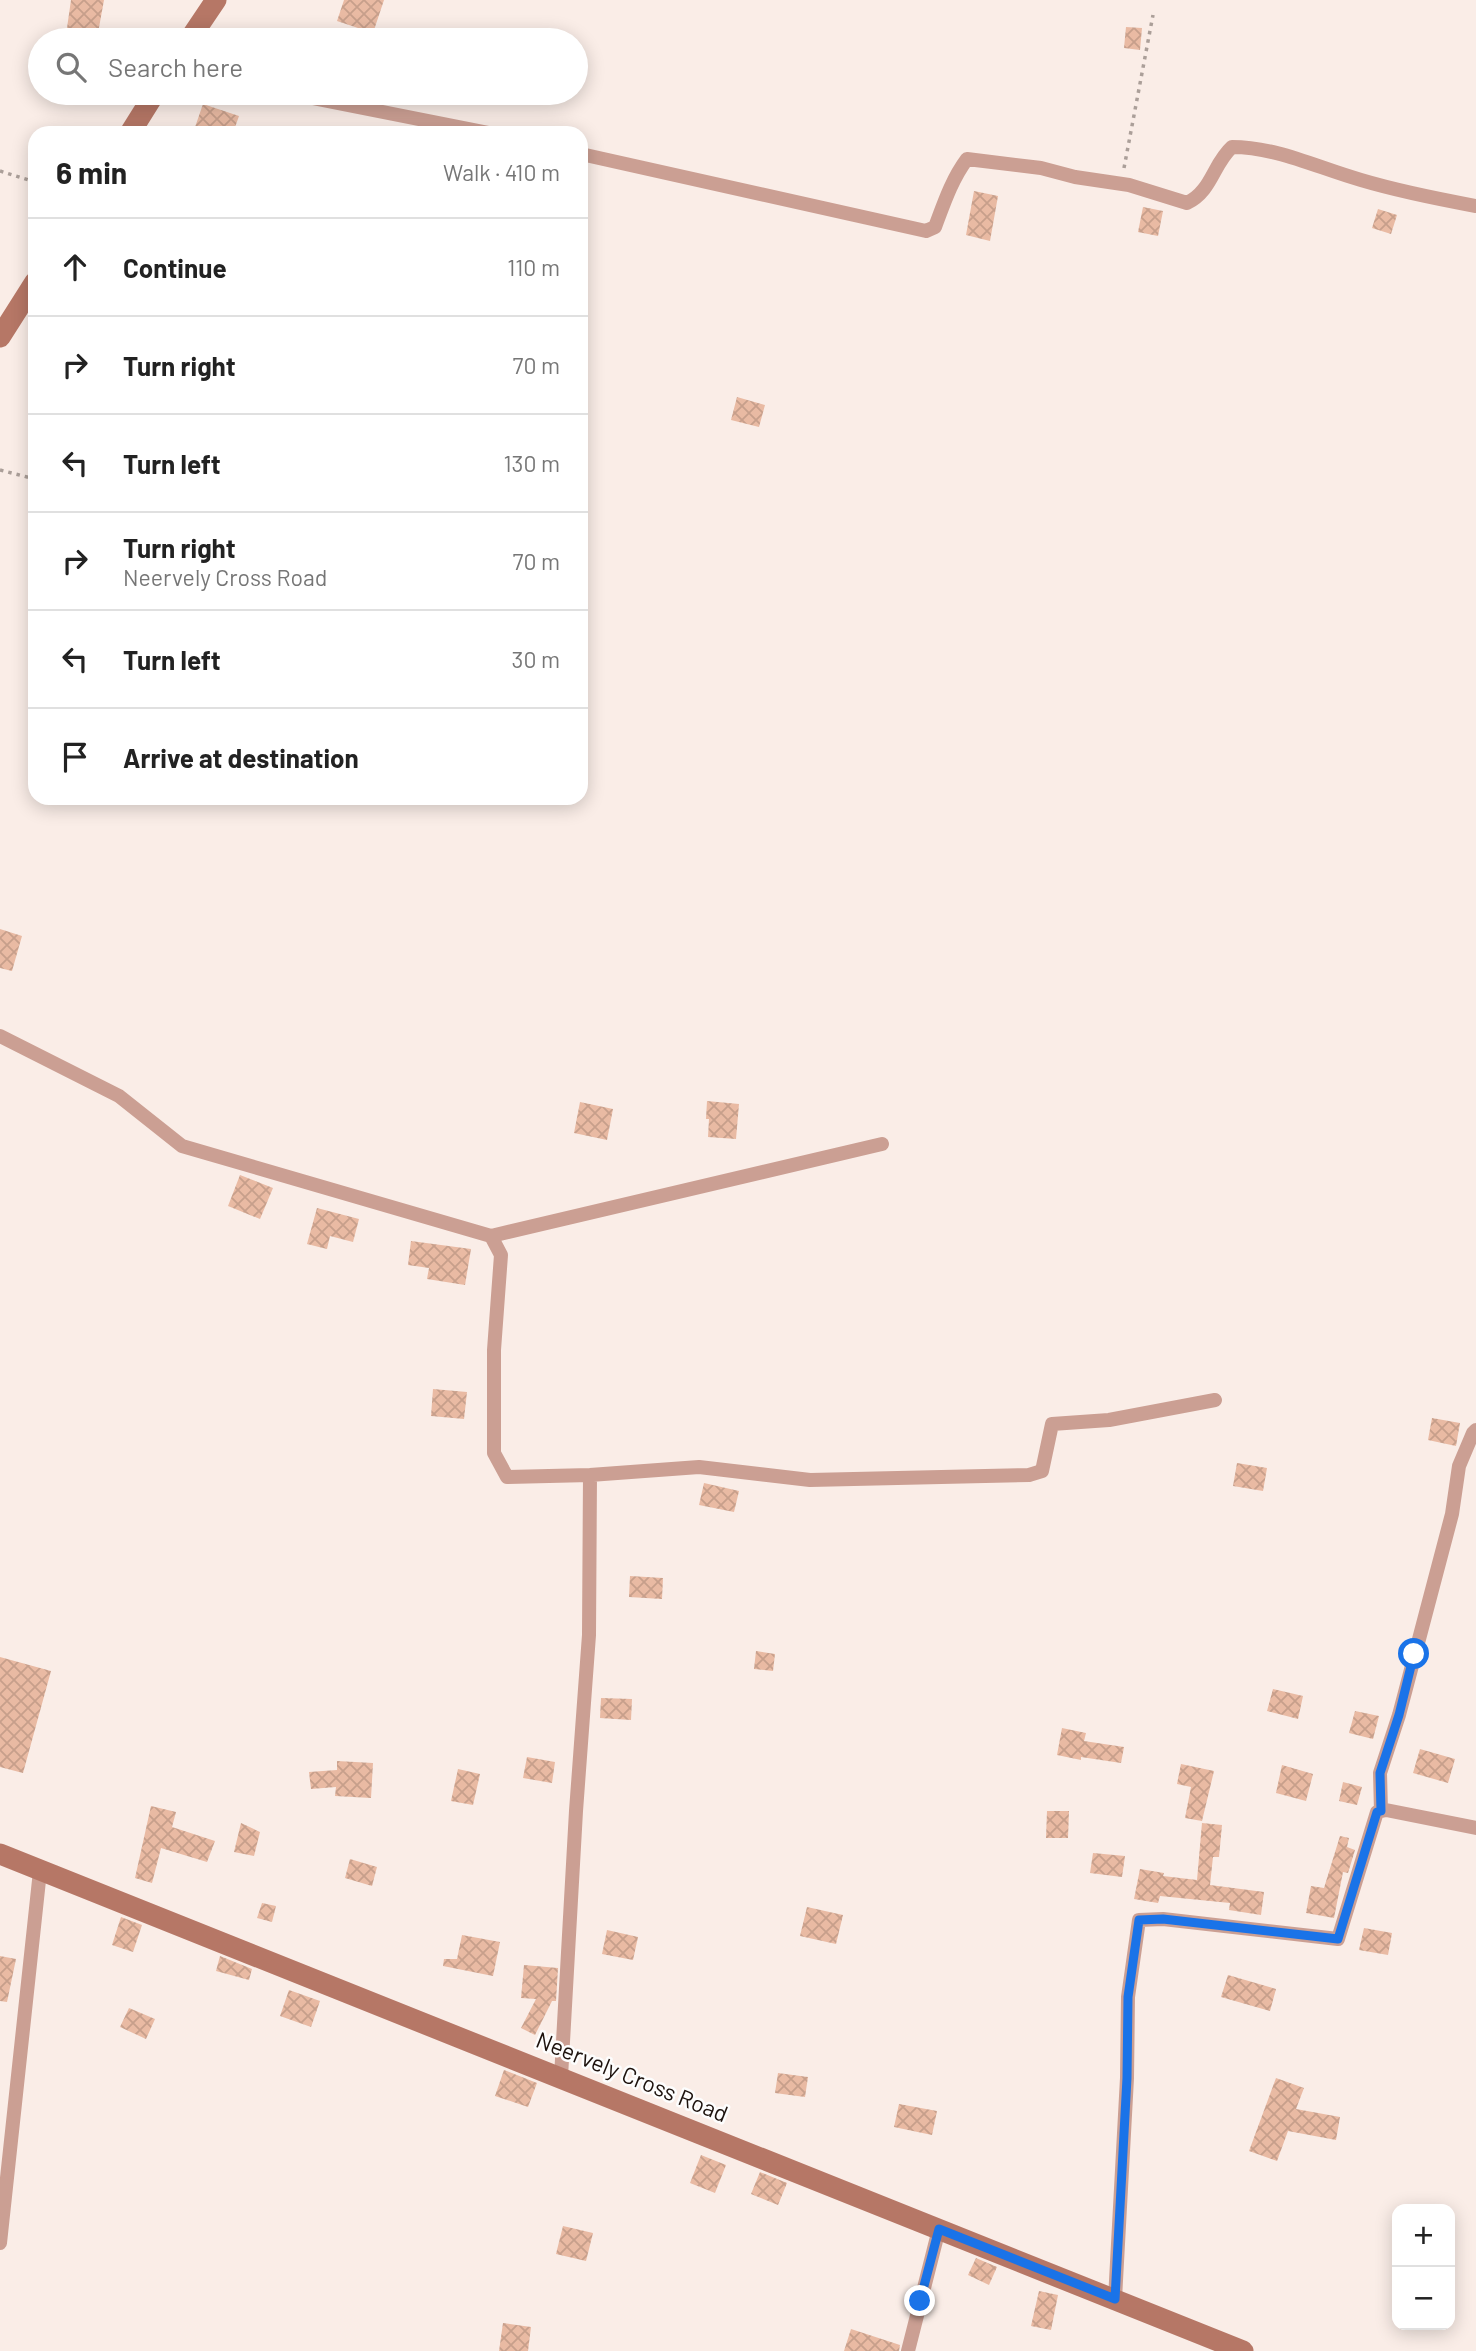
<!DOCTYPE html>
<html lang="en">
<head>
<meta charset="utf-8">
<style>
  body { margin:0; font-family:Barlow,sans-serif; background:#f2f2f2; color:#222 }
  .controls { position:absolute; right:21px; bottom:21px; display:grid; overflow:hidden; border-radius:14px; box-shadow:0 4px 18px #0003 }
  .controls button { width:63px; height:63px; display:grid; place-items:center; padding:0; border:0; border-bottom:2px solid #e0e0e0; background:#fff; color:#222; font:35px sans-serif }
  .stop { position:absolute; width:21px; height:21px; margin:-16px; border:5px solid #1a73e8; border-radius:50%; background:#fff }
  .stop.end { background:#1a73e8; border-color:#fff; box-shadow:0 2px 7px #0008 }
  .list { margin:0; padding:0; list-style:none }
  h2 { display:flex; justify-content:space-between; align-items:center; height:91px; margin:0; padding:0 28px; font-size:30px }
  h2 small { font-size:23px; font-weight:400; color:#767676 }
  .list li { display:grid; grid-template-columns:46px 1fr auto; gap:21px; align-items:center; box-sizing:border-box; height:98px; padding:0 28px; border-top:2px solid #e0e0e0 }
  .list b { display:block; font-size:26px; white-space:nowrap }
  .list p { margin:0; font-size:23px; white-space:nowrap; color:#767676 }
  .list em { font-size:23px; font-style:normal; color:#767676 }
  .icon { flex:none; width:38px; height:38px; fill:none; stroke:currentColor; stroke-width:2; stroke-linecap:round; stroke-linejoin:round }
  .map { position:relative; flex:none; width:1476px; height:2351px; overflow:hidden }
  .search { position:absolute; background:#fff; box-shadow:0 4px 18px #0003; left:28px; top:28px; width:560px; height:77px; display:flex; align-items:center; gap:18px; box-sizing:border-box; padding:0 24px; border-radius:38px; color:#767676; font-size:26px }
  .panel { position:absolute; background:#fff; box-shadow:0 4px 18px #0003; left:28px; top:126px; width:560px; height:679px; border-radius:21px }
  .map>svg:first-child { display:block }
</style>
</head>
<body>
<div class="map">
<svg width="1476" height="2351" viewBox="0 0 1476 2351">
  <defs>
    <pattern id="building-cross-hatch" width="8" height="8" patternUnits="userSpaceOnUse" patternTransform="scale(1.75)"><rect width="8" height="8" fill="#e9baa3"/><path d="M0 0l8 8M0 8l8-8" fill="none" stroke="#c79f8b"/></pattern>
  </defs>
  <rect width="100%" height="100%" fill="#faede7"/>
  <path fill="url(#building-cross-hatch)" d="M 71,0 L 104,0 L 98,33 L 67,28 Z
    M 344,0 L 384,0 L 373,33 L 337,21 Z
    M 1126,27 L 1142,28 L 1140,50 L 1124,48 Z
    M 203,104 L 239,116 L 233,133 L 193,133 Z
    M 974,191 L 998,196 L 990,241 L 966,235 Z
    M 1143,207 L 1163,211 L 1158,236 L 1138,232 Z
    M 1378,209 L 1397,215 L 1391,234 L 1372,228 Z
    M 737,397 L 765,405 L 759,427 L 731,420 Z
    M 0,929 L 22,936 L 12,971 L 0,968 Z
    M 707,1101 L 739,1104 L 736,1139 L 708,1137 L 709,1119 L 706,1119 Z
    M 580,1102 L 613,1109 L 607,1140 L 574,1133 Z
    M 240,1175 L 273,1188 L 260,1219 L 228,1206 Z
    M 317,1208 L 359,1219 L 353,1242 L 330,1236 L 327,1249 L 307,1244 Z
    M 411,1241 L 471,1249 L 465,1285 L 427,1279 L 429,1268 L 408,1265 Z
    M 433,1389 L 467,1392 L 464,1419 L 431,1416 Z
    M 1432,1418 L 1460,1423 L 1456,1446 L 1428,1440 Z
    M 1237,1463 L 1267,1468 L 1263,1491 L 1233,1486 Z
    M 704,1483 L 739,1491 L 734,1512 L 699,1505 Z
    M 630,1576 L 663,1578 L 662,1599 L 629,1597 Z
    M 756,1651 L 775,1654 L 773,1671 L 754,1669 Z
    M 0,1657 L 51,1671 L 23,1773 L 0,1767 Z
    M 1273,1689 L 1303,1696 L 1298,1719 L 1267,1711 Z
    M 601,1698 L 632,1699 L 631,1720 L 600,1718 Z
    M 1355,1711 L 1379,1716 L 1373,1739 L 1349,1733 Z
    M 1062,1728 L 1086,1733 L 1084,1741 L 1124,1747 L 1121,1763 L 1081,1757 L 1081,1760 L 1057,1755 Z
    M 1420,1749 L 1455,1759 L 1448,1783 L 1413,1773 Z
    M 527,1757 L 555,1762 L 552,1783 L 523,1778 Z
    M 337,1761 L 373,1763 L 371,1798 L 335,1796 L 336,1787 L 311,1789 L 309,1772 L 337,1770 Z
    M 1181,1764 L 1214,1771 L 1202,1821 L 1185,1818 L 1191,1787 L 1177,1784 Z
    M 1282,1765 L 1313,1774 L 1306,1801 L 1276,1793 Z
    M 458,1769 L 480,1774 L 473,1805 L 451,1801 Z
    M 1343,1782 L 1362,1787 L 1357,1805 L 1339,1801 Z
    M 151,1806 L 176,1812 L 172,1827 L 215,1841 L 207,1862 L 161,1848 L 152,1883 L 135,1878 Z
    M 1047,1811 L 1069,1811 L 1068,1838 L 1046,1838 Z
    M 241,1823 L 260,1832 L 254,1856 L 234,1852 Z
    M 1202,1823 L 1222,1825 L 1219,1857 L 1213,1857 L 1210,1885 L 1264,1892 L 1261,1915 L 1229,1910 L 1230,1903 L 1160,1896 L 1158,1903 L 1134,1899 L 1140,1869 L 1164,1873 L 1163,1876 L 1197,1880 Z
    M 1340,1836 L 1349,1838 L 1347,1847 L 1355,1850 L 1348,1873 L 1343,1872 L 1334,1918 L 1306,1913 L 1311,1886 L 1324,1888 Z
    M 1093,1853 L 1125,1856 L 1122,1877 L 1090,1873 Z
    M 350,1859 L 377,1867 L 372,1886 L 345,1878 Z
    M 262,1903 L 276,1906 L 272,1922 L 257,1918 Z
    M 807,1907 L 843,1915 L 836,1944 L 800,1936 Z
    M 121,1917 L 142,1925 L 133,1952 L 112,1945 Z
    M 1364,1928 L 1392,1933 L 1388,1955 L 1359,1950 Z
    M 607,1930 L 638,1937 L 633,1960 L 602,1954 Z
    M 462,1935 L 500,1942 L 493,1976 L 443,1966 L 444,1959 L 457,1959 Z
    M 0,1956 L 16,1959 L 7,2002 L 0,2001 Z
    M 220,1956 L 252,1969 L 249,1980 L 216,1971 Z
    M 524,1965 L 558,1968 L 556,2001 L 552,2001 L 535,2035 L 521,2028 L 536,1999 L 521,1998 Z
    M 1228,1975 L 1276,1989 L 1270,2011 L 1221,1997 Z
    M 289,1990 L 320,2001 L 311,2027 L 280,2016 Z
    M 129,2008 L 155,2019 L 146,2039 L 120,2027 Z
    M 504,2070 L 537,2083 L 528,2107 L 495,2096 Z
    M 778,2073 L 808,2077 L 805,2097 L 775,2093 Z
    M 1276,2078 L 1304,2088 L 1296,2109 L 1340,2117 L 1336,2140 L 1288,2131 L 1277,2161 L 1249,2151 Z
    M 899,2104 L 937,2111 L 932,2135 L 894,2127 Z
    M 701,2155 L 726,2165 L 715,2193 L 690,2183 Z
    M 760,2172 L 787,2183 L 778,2205 L 751,2194 Z
    M 563,2226 L 593,2233 L 586,2261 L 556,2254 Z
    M 976,2258 L 997,2267 L 989,2285 L 968,2275 Z
    M 1039,2291 L 1058,2295 L 1051,2330 L 1031,2326 Z
    M 503,2323 L 531,2327 L 528,2351 L 499,2351 Z
    M 851,2329 L 900,2345 L 899,2351 L 844,2351 Z"/>
  <g fill="none" stroke-linecap="round" stroke-linejoin="round">
    <path stroke="#ab9f99" stroke-width="3.5" stroke-dasharray="3.5 5" stroke-linecap="butt" d="M 1124,168 L 1153,15
      M 0,171 L 35,182
      M 0,470 L 35,479"/>
    <path stroke="#cb9f93" stroke-width="14" d="M 287,93 L 489,133
      M 581,154 L 926,231 L 935,227 C 944,203 952,179 967,159 L 1041,168 L 1075,177 L 1129,185 L 1187,203 C 1212,191 1213,164 1232,147 C 1277,147 1318,168 1361,180 C 1398,191 1438,199 1476,206
      M 0,1036 L 119,1096 L 182,1146 L 491,1236 L 501,1255 L 494,1350 L 494,1453 L 507,1477 L 590,1475 L 699,1467 L 810,1480 L 1029,1475 L 1042,1471 L 1052,1424 L 1109,1420 L 1215,1400
      M 491,1236 L 882,1144
      M 1381,1811 L 1380,1773 L 1399,1715 L 1452,1514 L 1459,1466 L 1473,1433 L 1476,1430
      M 561,2077 L 576,1811 L 589,1635 L 590,1475
      M 0,2243 L 40,1871
      M 1115,2299 L 1127,2078 L 1128,1997 L 1139,1920 L 1163,1919 L 1338,1939 L 1377,1812 L 1386,1810 L 1476,1828
      M 908,2351 L 939,2229"/>
    <path stroke="#b67766" stroke-width="21" d="M 189,40 L 216,0
      M 130,133 L 155,93
      M 0,337 L 35,282
      M 0,1854 L 1243,2351"/>
  </g>
  <g fill="none" stroke-linecap="round" stroke-linejoin="round">
    <path stroke="#1a73e8" stroke-width="9" d="M 920,2301 L 939,2229 L 1115,2299 L 1127,2078 L 1128,1997 L 1139,1920 L 1163,1919 L 1338,1939 L 1377,1812 L 1381,1811 L 1380,1773 L 1399,1715 L 1414,1654"/>
  </g>
  <g text-anchor="middle" stroke-width="5" stroke-linejoin="round" paint-order="stroke">
    <g font-size="23" fill="#1d120d" stroke="#fdfdfd">
      <text transform="translate(632 2077) rotate(22)" y="8">Neervely Cross Road</text>
    </g>
  </g>
</svg>
<div class="controls">
<button>+</button>
<button>−</button>
</div>
<div class="stop" style="left:1414px;top:1654px"></div>
<div class="stop end" style="left:920px;top:2301px"></div>
<div class="search"><svg class="icon" aria-label="search" viewBox="0 0 24 24"><circle cx="10" cy="10" r="6"/><path d="M15 15l6 6"/></svg>Search here</div>
<section class="panel">
<h2>6 min<small>Walk · 410 m</small></h2>
<ul class="list">
<li><svg class="icon" aria-label="ahead" viewBox="0 0 24 24"><path d="M12 20V5M6 11l6-6 6 6"/></svg><div><b>Continue</b></div><em>110 m</em></li>
<li><svg class="icon" aria-label="right" viewBox="0 0 24 24"><path d="M7 20v-9h11M14 6l5 5-5 5"/></svg><div><b>Turn right</b></div><em>70 m</em></li>
<li><svg class="icon" aria-label="left" viewBox="0 0 24 24"><path d="M17 20v-9H6M10 6l-5 5 5 5"/></svg><div><b>Turn left</b></div><em>130 m</em></li>
<li><svg class="icon" aria-label="right" viewBox="0 0 24 24"><path d="M7 20v-9h11M14 6l5 5-5 5"/></svg><div><b>Turn right</b><p>Neervely Cross Road</p></div><em>70 m</em></li>
<li><svg class="icon" aria-label="left" viewBox="0 0 24 24"><path d="M17 20v-9H6M10 6l-5 5 5 5"/></svg><div><b>Turn left</b></div><em>30 m</em></li>
<li><svg class="icon" aria-label="arrive" viewBox="0 0 24 24"><path d="M6 21V4h12l-3 4 3 4H6"/></svg><div><b>Arrive at destination</b></div></li>
</ul>
</section>
</div>
</body>
</html>
